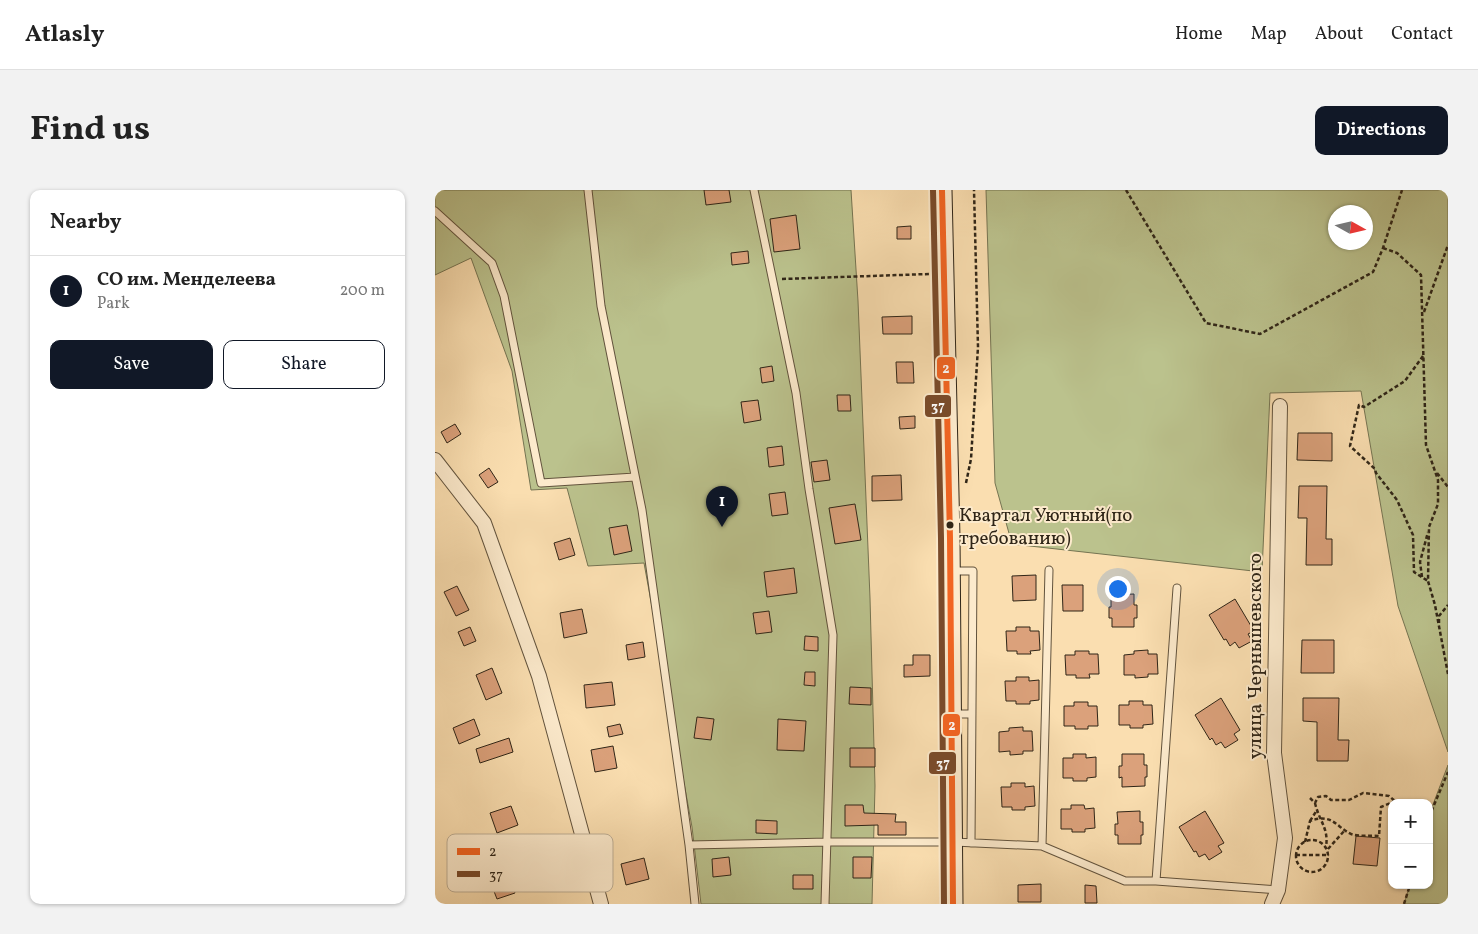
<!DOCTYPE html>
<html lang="en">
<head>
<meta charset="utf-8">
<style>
  body { margin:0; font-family:Vollkorn,serif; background:#f2f2f2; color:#222 }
  .controls { position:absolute; right:15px; bottom:15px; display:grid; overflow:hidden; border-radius:10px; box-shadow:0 1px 4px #0004 }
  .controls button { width:45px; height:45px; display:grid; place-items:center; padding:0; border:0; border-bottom:1px solid #e0e0e0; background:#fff; color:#222; font:25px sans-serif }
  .compass { position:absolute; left:893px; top:15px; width:45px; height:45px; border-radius:50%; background:#fff; box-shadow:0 1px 4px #0004; rotate:98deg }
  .you { position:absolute; left:682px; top:398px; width:18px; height:18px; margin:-12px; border:4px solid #fff; border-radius:50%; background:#1a73e8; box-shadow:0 0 0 8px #1a73e833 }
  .badge { display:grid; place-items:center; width:32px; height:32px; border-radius:50%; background:#111827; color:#fff; font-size:16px; font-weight:700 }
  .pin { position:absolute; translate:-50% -41px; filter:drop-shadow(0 1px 2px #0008) }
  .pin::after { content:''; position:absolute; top:26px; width:18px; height:15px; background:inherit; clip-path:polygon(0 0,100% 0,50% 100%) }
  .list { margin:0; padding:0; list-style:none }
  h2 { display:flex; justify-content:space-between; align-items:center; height:65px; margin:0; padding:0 20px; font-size:21px }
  h2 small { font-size:16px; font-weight:400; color:#767676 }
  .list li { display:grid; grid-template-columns:32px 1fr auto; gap:15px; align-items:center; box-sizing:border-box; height:70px; padding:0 20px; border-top:1px solid #e0e0e0 }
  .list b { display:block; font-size:19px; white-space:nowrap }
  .list p { margin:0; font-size:16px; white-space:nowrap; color:#767676 }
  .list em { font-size:16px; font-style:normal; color:#767676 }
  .actions { display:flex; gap:10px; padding:15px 20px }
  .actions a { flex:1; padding:11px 0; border:1px solid #111827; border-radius:10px; text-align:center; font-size:18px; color:#111827 }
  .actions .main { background:#111827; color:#fff }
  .map { position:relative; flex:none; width:1013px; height:714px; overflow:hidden; border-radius:10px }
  header { display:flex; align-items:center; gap:30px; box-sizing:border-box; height:70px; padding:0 25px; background:#fff; border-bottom:1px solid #e0e0e0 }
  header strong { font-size:24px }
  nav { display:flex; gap:28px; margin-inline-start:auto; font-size:18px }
  .intro { display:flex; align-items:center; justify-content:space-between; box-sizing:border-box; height:120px; padding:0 30px }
  h1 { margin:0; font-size:35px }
  .button { padding:12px 22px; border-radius:10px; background:#111827; color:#fff; font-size:18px; font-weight:700 }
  main { display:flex; gap:30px; padding:0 30px }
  aside { flex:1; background:#fff; border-radius:10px; box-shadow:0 1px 4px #0004 }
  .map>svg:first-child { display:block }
</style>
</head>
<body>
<header>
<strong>Atlasly</strong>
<nav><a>Home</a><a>Map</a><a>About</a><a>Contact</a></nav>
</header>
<div class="intro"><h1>Find us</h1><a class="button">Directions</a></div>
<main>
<aside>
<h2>Nearby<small></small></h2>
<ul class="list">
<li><span class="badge">1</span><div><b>СО им. Менделеева</b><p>Park</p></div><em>200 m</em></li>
</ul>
<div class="actions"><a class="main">Save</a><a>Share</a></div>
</aside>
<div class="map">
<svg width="1013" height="714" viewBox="0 0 1013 714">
  <rect width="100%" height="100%" fill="#fadeb0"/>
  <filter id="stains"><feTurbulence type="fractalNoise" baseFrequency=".004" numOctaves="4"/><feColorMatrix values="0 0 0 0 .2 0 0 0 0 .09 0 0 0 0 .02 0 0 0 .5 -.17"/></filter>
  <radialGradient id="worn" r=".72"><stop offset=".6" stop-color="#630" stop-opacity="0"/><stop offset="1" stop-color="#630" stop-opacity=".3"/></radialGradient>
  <path fill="#bbc28d" stroke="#757452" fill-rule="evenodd" d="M 0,0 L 416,0 L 423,111 L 435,408 L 440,596 L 437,714 L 266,714 L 257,637 L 209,373 L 153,376 L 132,298 L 96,300 L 77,181 L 36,68 L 0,85 Z
    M 551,0 L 1013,0 L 1013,562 L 963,416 L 926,201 L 835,203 L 827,382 L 577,354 L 560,293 ZM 931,22 L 931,52 L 901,52 L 901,22 Z
    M 1013,575 L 1013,714 L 969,714 L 975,695 L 994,695 L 994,625 Z"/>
  <path fill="#dba17b" stroke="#2f2517" d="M 269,0 L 294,0 L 296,12 L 271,15 Z
    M 361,25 L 365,59 L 339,62 L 335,29 Z
    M 476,36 L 476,49 L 462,49 L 462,37 Z
    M 313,61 L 314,73 L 297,75 L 296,63 Z
    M 477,126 L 477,144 L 448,144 L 447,127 Z
    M 461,172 L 478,172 L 479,193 L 462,193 Z
    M 337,176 L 339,191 L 327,193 L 325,178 Z
    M 402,205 L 415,205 L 416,221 L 403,221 Z
    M 323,210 L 326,230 L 309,233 L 306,212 Z
    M 480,226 L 480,238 L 465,239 L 464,227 Z
    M 20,234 L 26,244 L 12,253 L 6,242 Z
    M 863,243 L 897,243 L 897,271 L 862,270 Z
    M 347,256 L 349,275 L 334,277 L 332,258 Z
    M 392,270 L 395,290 L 379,292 L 376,272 Z
    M 54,278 L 63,292 L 53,298 L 44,285 Z
    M 466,285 L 467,310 L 437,311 L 437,286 Z
    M 864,296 L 892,296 L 891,349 L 897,349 L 897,375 L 871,375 L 872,328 L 863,328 Z
    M 350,302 L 353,324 L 337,326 L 334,304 Z
    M 420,314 L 426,350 L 400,354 L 394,318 Z
    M 192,335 L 197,361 L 179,365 L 174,338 Z
    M 135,348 L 140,365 L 124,370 L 119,353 Z
    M 359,378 L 362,403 L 332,407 L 329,382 Z
    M 601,385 L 601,410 L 578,411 L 577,386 Z
    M 627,395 L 648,395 L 648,421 L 628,421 Z
    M 22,396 L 34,420 L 21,426 L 9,402 Z
    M 699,404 L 699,415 L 702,415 L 702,428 L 699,428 L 699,437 L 677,437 L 677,428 L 674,428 L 674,417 L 676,417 L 676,405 Z
    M 800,409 L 819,441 L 813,444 L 817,451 L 804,458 L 800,452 L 795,456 L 791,449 L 789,450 L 774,425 Z
    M 147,419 L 152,443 L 129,448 L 125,423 Z
    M 334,421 L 337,442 L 321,444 L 318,423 Z
    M 35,437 L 41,451 L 29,456 L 23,442 Z
    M 581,437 L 595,437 L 595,441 L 604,441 L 605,460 L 595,461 L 596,464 L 582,464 L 582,461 L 572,461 L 571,441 L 581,441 Z
    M 370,446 L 383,447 L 383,461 L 369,460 Z
    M 867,450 L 899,450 L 899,483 L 866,483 Z
    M 208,452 L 210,467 L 193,470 L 191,455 Z
    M 713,460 L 713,464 L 722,464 L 723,484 L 713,484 L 713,487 L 700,488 L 700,485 L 689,485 L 689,465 L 699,464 L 699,461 Z
    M 640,461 L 654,461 L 654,464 L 663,464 L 664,484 L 654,484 L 655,488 L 641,488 L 641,485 L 631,485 L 630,465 L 640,465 Z
    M 478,465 L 495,465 L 495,486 L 469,487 L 469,475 L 478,475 Z
    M 57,478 L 67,503 L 51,510 L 41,485 Z
    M 370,482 L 380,482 L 380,496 L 369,495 Z
    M 581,487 L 594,487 L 594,491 L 604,490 L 604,510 L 595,511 L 595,514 L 581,514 L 581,511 L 571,511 L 570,491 L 581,491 Z
    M 177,492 L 180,515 L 151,518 L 149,495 Z
    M 415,497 L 436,498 L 436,515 L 414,514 Z
    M 786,508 L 805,540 L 799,544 L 803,550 L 790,558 L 786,552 L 781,555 L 777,548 L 775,550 L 760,525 Z
    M 868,508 L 904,508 L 903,550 L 914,550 L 913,571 L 882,571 L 882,532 L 868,531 Z
    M 694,511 L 708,511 L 708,515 L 717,515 L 718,534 L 708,535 L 708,538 L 695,538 L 695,535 L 684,535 L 684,515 L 694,515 Z
    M 639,512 L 653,512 L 653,516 L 662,516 L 663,536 L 653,536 L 653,539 L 640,539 L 640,536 L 629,536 L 629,516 L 639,516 Z
    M 262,527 L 279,529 L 276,550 L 259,548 Z
    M 39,529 L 45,545 L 24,554 L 18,538 Z
    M 343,529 L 371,531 L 369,561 L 342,560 Z
    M 185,534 L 188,544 L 174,547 L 172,537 Z
    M 588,537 L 588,541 L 597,541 L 598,561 L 588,561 L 588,564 L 575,565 L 575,561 L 564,562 L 564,542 L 574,541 L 574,538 Z
    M 74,548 L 78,562 L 45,573 L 41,559 Z
    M 178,556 L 182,578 L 160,582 L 156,560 Z
    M 415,558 L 440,558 L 440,577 L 415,577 Z
    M 638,564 L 651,564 L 651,568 L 661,567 L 661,587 L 652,588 L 652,591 L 638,591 L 638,588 L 628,588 L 628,568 L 638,568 Z
    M 687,564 L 709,564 L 709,575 L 712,575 L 712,587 L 710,587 L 710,596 L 687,597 L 687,587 L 684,588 L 684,576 L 687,576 Z
    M 576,593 L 590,593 L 590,597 L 599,596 L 600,616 L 590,617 L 590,620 L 577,620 L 577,617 L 567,617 L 566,597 L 576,597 Z
    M 410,615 L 428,615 L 429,623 L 461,624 L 460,632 L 471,632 L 471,645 L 443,645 L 443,635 L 410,636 Z
    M 636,615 L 649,615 L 650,619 L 659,618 L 660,638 L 650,639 L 650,642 L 637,642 L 637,639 L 626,639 L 626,619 L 636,619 Z
    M 76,616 L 83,635 L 62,643 L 55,623 Z
    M 705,621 L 705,632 L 708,632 L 708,645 L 706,645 L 706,654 L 683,654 L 683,645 L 680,645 L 680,634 L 683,634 L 682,622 Z
    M 770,621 L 789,653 L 783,656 L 787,662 L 774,670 L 770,664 L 764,667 L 761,661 L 759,662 L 744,637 Z
    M 321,630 L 342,631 L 342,644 L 321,643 Z
    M 921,646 L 945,648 L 942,676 L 918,674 Z
    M 294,667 L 296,685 L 278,687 L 277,669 Z
    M 418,667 L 437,667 L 436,688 L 418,688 Z
    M 209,668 L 214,689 L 191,695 L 186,674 Z
    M 73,684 L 80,703 L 62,709 L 55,691 Z
    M 358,685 L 378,685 L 378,699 L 358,699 Z
    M 606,694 L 606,712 L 583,712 L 583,695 Z
    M 650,695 L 661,696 L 662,713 L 650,713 Z"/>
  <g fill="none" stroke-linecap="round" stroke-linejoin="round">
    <defs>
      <path id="lane" d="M 153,0 L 166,116 L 207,320 L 254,655 L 260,714
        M 319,0 L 361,203 L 374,299 L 398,445 L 390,714
        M 0,21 L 57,73 L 69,106 L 106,293 L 200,287
        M 517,381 L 538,381 L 536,653
        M 518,524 L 537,524
        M 254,655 L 393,652 L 519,652 L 607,656 L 690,691 L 721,691 L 843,700
        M 607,656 L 614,380
        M 721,691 L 742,398"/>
      <path id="street" d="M 0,270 L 49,333 L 104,486 L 166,714
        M 837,714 L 843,700 L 850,648 L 839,563 L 845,216"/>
      <path id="secondary" d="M 507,0 L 515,348 L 518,714"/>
    </defs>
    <use href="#lane" stroke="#62533d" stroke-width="9"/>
    <use href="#street" stroke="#62533d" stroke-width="16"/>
    <use href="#secondary" stroke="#2f2517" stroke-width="21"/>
    <path stroke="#2f2517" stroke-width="2.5" stroke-dasharray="4 2.5" stroke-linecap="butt" d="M 691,0 L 771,133 L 825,144 L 938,82 L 948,58 L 967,0
      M 948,58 L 962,63 L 986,85 L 991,255 L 1003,290 L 1003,314 L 994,337 L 993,391 L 1000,415 L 1013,484
      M 347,89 L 494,84
      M 989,122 L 1013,55
      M 988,166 L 970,191 L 929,217 L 924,215 L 915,256 L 940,279 L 941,283 L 962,310 L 978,345 L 979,382 L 993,391
      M 1002,283 L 1013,297
      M 531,293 L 536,269 L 543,157 L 539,0
      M 987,387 L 985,372 L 993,342
      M 1004,433 L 1004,426 L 1013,415
      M 875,608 L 880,613 L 883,607 L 891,606 L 896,610 L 914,610 L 928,603 L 954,606 L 960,611
      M 880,613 C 884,631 894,638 891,657
      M 994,627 L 1013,582
      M 875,631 L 882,620
      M861 666a16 16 0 1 1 32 0a16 16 0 1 1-32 0Z
      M 870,652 L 875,631 C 897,623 900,636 916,644 C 924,647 936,645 944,646 L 946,617 L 960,611 L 966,612
      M 893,659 L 910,640
      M 861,665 L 894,665
      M 969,714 L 975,695"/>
    <use href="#lane" stroke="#fceacc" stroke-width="7"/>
    <use href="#street" stroke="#fceacc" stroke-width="14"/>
    <use href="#secondary" stroke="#fceacc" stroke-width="19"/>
    <defs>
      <path id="bus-1" d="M 507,0 L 515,348 L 518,714"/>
      <path id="bus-2" d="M 498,0 L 506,348 L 509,714"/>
    </defs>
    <use href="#bus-1" stroke="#fceacc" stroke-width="10"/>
    <use href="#bus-2" stroke="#fceacc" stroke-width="10"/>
    <use href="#bus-1" stroke="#f26522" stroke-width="6"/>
    <use href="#bus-2" stroke="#7a4b2a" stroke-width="6"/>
  </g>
  <circle fill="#2f2517" stroke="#fceacc" stroke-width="2" cx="515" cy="335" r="4.5"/>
  <g text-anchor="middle" stroke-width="4" stroke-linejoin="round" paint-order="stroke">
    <g font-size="19" fill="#2f2517" stroke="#fceacc" text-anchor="start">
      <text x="524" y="331">Квартал Уютный(по<tspan x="524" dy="23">требованию)</tspan></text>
    </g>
    <g font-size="20" fill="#2f2517" stroke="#fceacc">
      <text transform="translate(819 466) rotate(-90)" y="7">улица Чернышевского</text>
    </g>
  </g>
  <rect x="12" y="644" width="166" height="58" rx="8" fill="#fceacc" stroke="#beaf96" stroke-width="1"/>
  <rect x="22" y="658" width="23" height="7" fill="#f26522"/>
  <rect x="22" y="681" width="23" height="6" fill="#7a4b2a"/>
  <g font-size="14" fill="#2f2517">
    <text x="54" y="666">2</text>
    <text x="54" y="689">37</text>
  </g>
  <g stroke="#fceacc" stroke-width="2">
    <rect x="501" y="166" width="20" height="24" rx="5" fill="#f26522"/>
    <rect x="489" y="204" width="28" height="24" rx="5" fill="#7a4b2a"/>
    <rect x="507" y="523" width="19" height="24" rx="5" fill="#f26522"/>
    <rect x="493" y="561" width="29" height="24" rx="5" fill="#7a4b2a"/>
  </g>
  <g font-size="14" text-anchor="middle" font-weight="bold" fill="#fff">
    <text x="511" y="183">2</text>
    <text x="503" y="221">37</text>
    <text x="517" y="540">2</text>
    <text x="508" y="578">37</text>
  </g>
  <rect width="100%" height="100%" filter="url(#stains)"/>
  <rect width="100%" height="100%" fill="url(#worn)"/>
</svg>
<div class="controls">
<button>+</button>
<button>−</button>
</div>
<svg class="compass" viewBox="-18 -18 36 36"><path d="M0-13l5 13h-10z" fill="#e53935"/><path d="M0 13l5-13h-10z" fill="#767676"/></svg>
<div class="you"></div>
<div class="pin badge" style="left:287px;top:337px">1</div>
</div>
</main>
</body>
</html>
